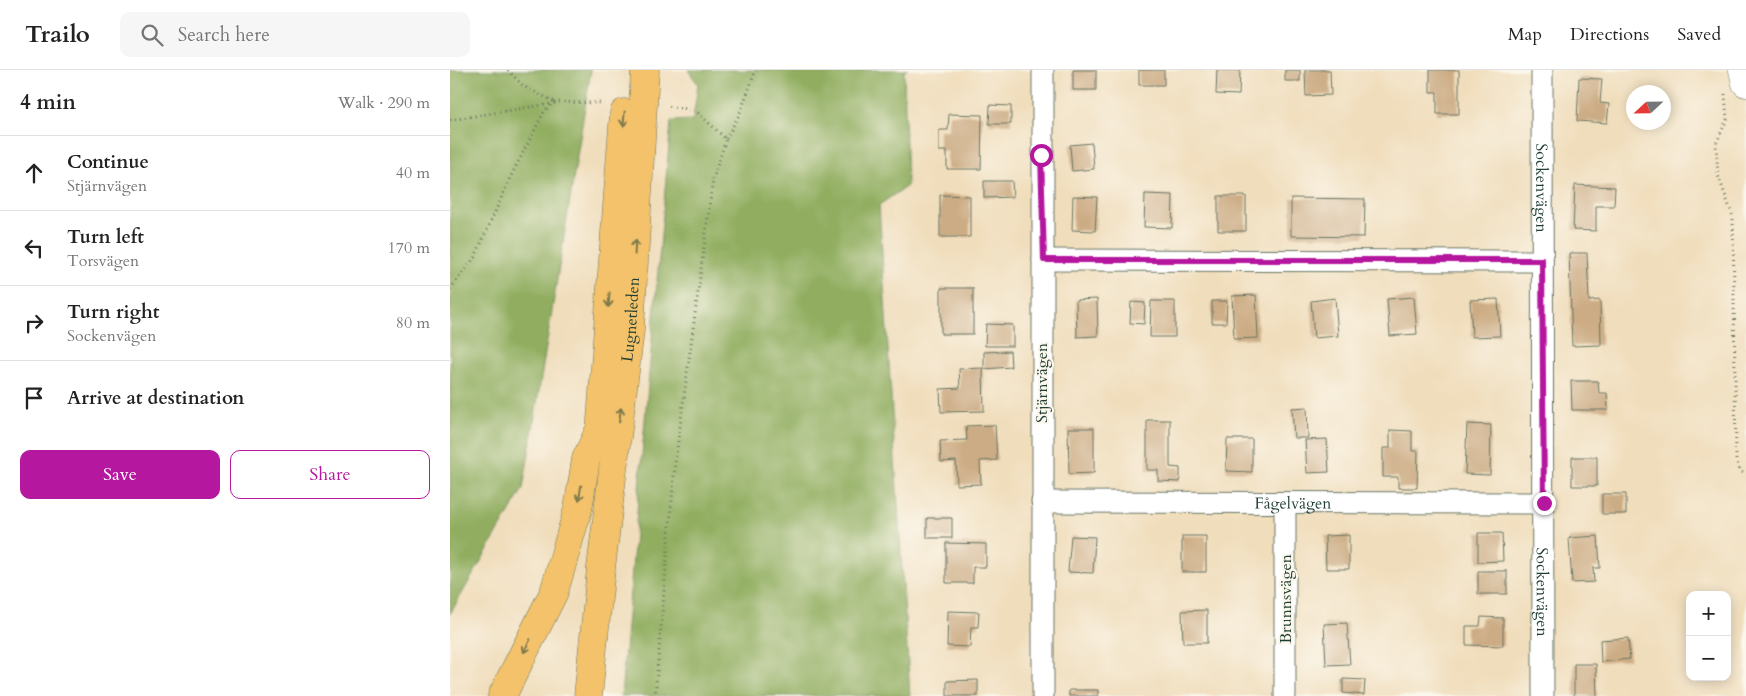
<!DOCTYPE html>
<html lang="en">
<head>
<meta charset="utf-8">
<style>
  body { margin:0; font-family:Cardo,serif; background:#f6f6f6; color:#222 }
  .controls { position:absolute; right:15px; bottom:15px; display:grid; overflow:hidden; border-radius:10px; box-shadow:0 2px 12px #0003 }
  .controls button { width:45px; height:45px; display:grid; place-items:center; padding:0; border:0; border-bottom:1px solid #e0e0e0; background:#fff; color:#222; font:25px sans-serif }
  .compass { position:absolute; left:1176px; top:15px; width:45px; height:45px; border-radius:50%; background:#fff; box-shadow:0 2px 12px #0003; rotate:248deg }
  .stop { position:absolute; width:15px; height:15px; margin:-11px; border:4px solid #b5179e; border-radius:50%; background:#fff }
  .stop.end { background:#b5179e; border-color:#fff; box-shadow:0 1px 5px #0008 }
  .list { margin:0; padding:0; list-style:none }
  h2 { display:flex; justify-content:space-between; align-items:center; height:65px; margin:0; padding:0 20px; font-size:21px }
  h2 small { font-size:16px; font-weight:400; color:#767676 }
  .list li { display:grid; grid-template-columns:32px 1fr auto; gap:15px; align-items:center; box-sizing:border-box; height:75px; padding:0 20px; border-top:1px solid #e0e0e0 }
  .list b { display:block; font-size:19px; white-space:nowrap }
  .list p { margin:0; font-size:16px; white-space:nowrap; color:#767676 }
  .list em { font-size:16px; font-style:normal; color:#767676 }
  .actions { display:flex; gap:10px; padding:15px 20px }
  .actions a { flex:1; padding:11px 0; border:1px solid #b5179e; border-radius:10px; text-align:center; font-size:18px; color:#b5179e }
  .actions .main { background:#b5179e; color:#fff }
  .icon { flex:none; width:28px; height:28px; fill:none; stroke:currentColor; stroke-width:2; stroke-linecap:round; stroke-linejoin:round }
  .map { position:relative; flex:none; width:1296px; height:626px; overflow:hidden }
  header { display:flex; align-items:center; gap:30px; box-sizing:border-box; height:70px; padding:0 25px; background:#fff; border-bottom:1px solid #e0e0e0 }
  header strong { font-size:24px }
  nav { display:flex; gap:28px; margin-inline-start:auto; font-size:18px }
  .search { width:350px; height:45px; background:#f6f6f6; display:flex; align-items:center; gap:12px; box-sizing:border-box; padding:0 18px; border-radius:10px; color:#767676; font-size:19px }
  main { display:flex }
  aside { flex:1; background:#fff }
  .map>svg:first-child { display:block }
</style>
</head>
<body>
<header>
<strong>Trailo</strong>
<div class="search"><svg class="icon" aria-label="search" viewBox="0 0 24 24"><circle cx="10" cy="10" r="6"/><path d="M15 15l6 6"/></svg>Search here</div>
<nav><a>Map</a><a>Directions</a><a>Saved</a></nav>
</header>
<main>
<aside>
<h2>4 min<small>Walk · 290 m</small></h2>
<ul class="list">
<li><svg class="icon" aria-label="ahead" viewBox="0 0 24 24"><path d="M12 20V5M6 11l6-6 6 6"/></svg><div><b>Continue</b><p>Stjärnvägen</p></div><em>40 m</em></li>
<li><svg class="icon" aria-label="left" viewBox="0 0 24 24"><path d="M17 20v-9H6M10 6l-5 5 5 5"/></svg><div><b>Turn left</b><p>Torsvägen</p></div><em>170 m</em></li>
<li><svg class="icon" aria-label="right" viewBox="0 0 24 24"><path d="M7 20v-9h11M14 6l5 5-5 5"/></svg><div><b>Turn right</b><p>Sockenvägen</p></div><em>80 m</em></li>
<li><svg class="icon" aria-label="arrive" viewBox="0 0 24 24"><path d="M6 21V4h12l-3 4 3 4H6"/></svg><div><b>Arrive at destination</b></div></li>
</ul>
<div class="actions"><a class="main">Save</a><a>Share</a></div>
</aside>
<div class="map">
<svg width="1296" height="626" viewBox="0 0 1296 626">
  <rect width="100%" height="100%" fill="#fbf7ec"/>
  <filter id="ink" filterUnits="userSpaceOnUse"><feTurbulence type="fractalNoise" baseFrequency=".02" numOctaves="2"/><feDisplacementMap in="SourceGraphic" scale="10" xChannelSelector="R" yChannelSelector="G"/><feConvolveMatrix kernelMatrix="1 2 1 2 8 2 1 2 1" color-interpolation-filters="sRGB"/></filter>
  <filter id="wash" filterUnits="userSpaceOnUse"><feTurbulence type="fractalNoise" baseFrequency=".0096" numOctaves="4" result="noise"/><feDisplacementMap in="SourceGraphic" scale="20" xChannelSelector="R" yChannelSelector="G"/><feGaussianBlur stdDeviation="1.12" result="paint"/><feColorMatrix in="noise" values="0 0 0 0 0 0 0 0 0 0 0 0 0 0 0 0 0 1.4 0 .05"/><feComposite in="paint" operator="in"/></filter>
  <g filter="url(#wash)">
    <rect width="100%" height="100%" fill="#f0ddbb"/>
    <path fill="#91ae61" stroke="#58764a" d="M 0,0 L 141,0 L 73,419 L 0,544 Z
      M 238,0 L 458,0 L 454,1 L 457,116 L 429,135 L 460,626 L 171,626 L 221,51 L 243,50 L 248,14 Z"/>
    <g id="blocks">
      <path fill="#ccac84" d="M 623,0 L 646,0 L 646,20 L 623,20 Z
        M 689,0 L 714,0 L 714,15 L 689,15 Z
        M 767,0 L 790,0 L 789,25 L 766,24 Z
        M 835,0 L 850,0 L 850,11 L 835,11 Z
        M 855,0 L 880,0 L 881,25 L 856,26 Z
        M 980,0 L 1009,0 L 1009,44 L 987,44 L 987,22 L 980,22 Z
        M 1129,8 L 1152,9 L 1150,33 L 1159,34 L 1157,53 L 1127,51 Z
        M 540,35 L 561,36 L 561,54 L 539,54 Z
        M 499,44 L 532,45 L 531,99 L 497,99 L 497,81 L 489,81 L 489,60 L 498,60 Z
        M 642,73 L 644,99 L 622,101 L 620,75 Z
        M 534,111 L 562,111 L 563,127 L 534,128 Z
        M 1125,115 L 1165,117 L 1164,136 L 1146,136 L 1146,161 L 1123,160 Z
        M 695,124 L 723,125 L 722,158 L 694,157 Z
        M 490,125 L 520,126 L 520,167 L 490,167 Z
        M 623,126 L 647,127 L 645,161 L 622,160 Z
        M 768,126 L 796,126 L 796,161 L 768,161 Z
        M 841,128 L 915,129 L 914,167 L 841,166 Z
        M 1119,183 L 1137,183 L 1139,231 L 1150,230 L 1151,275 L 1122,276 Z
        M 491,218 L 523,218 L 523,264 L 491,264 Z
        M 806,225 L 808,268 L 784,269 L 782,226 Z
        M 964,227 L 967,264 L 940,266 L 937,229 Z
        M 885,228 L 888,266 L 864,268 L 861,231 Z
        M 647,229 L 648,266 L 627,267 L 626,230 Z
        M 1048,229 L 1050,266 L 1022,267 L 1020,230 Z
        M 701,231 L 725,231 L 725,267 L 700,267 Z
        M 762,231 L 777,231 L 776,253 L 762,253 Z
        M 681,232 L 695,233 L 694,254 L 680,253 Z
        M 536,254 L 563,255 L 563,276 L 535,276 Z
        M 560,281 L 561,297 L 534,299 L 534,282 Z
        M 533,298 L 534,341 L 491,342 L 490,319 L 510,318 L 509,299 Z
        M 1121,311 L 1148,311 L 1149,323 L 1157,323 L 1158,340 L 1122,340 Z
        M 857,337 L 858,368 L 844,368 L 842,338 Z
        M 697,350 L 720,350 L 720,397 L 730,398 L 730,412 L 708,411 L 708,400 L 697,400 Z
        M 1017,354 L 1041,355 L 1040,405 L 1015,404 Z
        M 545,355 L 547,390 L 530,391 L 531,414 L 507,415 L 506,391 L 491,392 L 490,371 L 517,370 L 516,356 Z
        M 618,358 L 644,358 L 644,403 L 619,404 Z
        M 940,360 L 962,361 L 962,381 L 968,381 L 967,418 L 948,418 L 948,407 L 933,407 L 933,378 L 940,378 Z
        M 777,369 L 802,369 L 802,402 L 776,401 Z
        M 877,369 L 879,402 L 857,403 L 855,370 Z
        M 1122,387 L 1147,387 L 1147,416 L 1122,416 Z
        M 1152,424 L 1176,424 L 1176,444 L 1152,444 Z
        M 477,448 L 502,448 L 502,468 L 477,468 Z
        M 1028,463 L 1052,463 L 1053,491 L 1028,492 Z
        M 899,465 L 899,499 L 876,499 L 875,466 Z
        M 621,466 L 645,467 L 643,503 L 618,502 Z
        M 732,466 L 756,466 L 756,502 L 732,502 Z
        M 1148,466 L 1150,498 L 1143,498 L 1144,512 L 1122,513 L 1119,468 Z
        M 496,473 L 536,474 L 536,497 L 523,497 L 523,513 L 496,513 Z
        M 1028,501 L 1057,501 L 1057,524 L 1028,524 Z
        M 757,540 L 757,573 L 733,573 L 732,541 Z
        M 498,541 L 529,542 L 528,557 L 521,557 L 520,577 L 497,576 Z
        M 1031,547 L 1053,548 L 1053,576 L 1016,575 L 1016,556 L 1030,556 Z
        M 897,553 L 900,594 L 876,595 L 874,554 Z
        M 1178,568 L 1180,589 L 1151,592 L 1150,570 Z
        M 1124,594 L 1146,594 L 1147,626 L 1124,626 Z
        M 893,609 L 915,610 L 914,625 L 893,623 Z
        M 528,610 L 528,626 L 497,626 L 497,611 Z
        M 619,620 L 648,620 L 648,626 L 619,626 Z"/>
    </g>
  </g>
  <g filter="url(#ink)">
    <use href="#blocks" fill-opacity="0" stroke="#687563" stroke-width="1"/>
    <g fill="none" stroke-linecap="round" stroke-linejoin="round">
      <defs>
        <g id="minor">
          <path id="s1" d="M 1092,0 L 1093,626"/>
          <path d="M 593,190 L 1092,191"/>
          <path id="s2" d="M 592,432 L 1094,433"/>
          <path d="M 835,433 L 835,626"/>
          <path d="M 593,626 L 593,0"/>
        </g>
        <path id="tertiary" d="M 1293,0 L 1296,13"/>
        <g id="trunk">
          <path d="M 149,376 L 174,43"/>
          <path d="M 52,626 L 104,522 L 128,439 L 136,389 L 149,361"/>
          <path id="s3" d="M 138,626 L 151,498 L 180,260 L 195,0"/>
        </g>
      </defs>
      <use href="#minor" stroke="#687563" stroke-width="23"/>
      <use href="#tertiary" stroke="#687563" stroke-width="29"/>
      <use href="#trunk" stroke="#687563" stroke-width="29"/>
      <path stroke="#687563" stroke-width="3" stroke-dasharray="1 4" stroke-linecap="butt" d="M 58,0 L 73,16 L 105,32
        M 1275,24 L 1277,49 L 1266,74 L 1268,105 L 1283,147 L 1286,390 L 1291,402 L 1296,404
        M 0,50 L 105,33
        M 276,69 L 290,43 L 306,0
        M 0,219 L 25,187 L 61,106 L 95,40 L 105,32 L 152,33
        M 205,626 L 225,394 L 263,109 L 276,69 L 245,40 L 216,36"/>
      <use href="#minor" stroke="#fff" stroke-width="21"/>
      <use href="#tertiary" stroke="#fff" stroke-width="28"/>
      <use href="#trunk" stroke="#f3c26a" stroke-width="28"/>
    </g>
    <defs><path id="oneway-shaft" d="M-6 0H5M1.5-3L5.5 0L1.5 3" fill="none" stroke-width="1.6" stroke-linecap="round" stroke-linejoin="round" transform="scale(1.25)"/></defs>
    <g stroke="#7e794c">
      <use href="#oneway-shaft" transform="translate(174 49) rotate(95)"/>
      <use href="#oneway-shaft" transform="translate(185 177) rotate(-87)"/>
      <use href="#oneway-shaft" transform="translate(159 230) rotate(94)"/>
      <use href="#oneway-shaft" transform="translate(170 345) rotate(-83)"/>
      <use href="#oneway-shaft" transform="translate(130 423) rotate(99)"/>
      <use href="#oneway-shaft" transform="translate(77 576) rotate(117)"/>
    </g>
  </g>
  <g fill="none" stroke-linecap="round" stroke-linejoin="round" filter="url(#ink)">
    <path stroke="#b5179e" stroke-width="6" d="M 591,85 L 594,190 L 1092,190 L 1094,433"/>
  </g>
  <g text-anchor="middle" stroke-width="4" stroke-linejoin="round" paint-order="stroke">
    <g font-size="16" fill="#1f3d34" stroke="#fbf7ec">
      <text dy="6" stroke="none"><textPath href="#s1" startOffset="118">Sockenvägen</textPath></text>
      <text dy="6" stroke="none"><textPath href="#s3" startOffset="379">Lugnetleden</textPath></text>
      <text transform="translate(591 313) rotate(-90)" y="6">Stjärnvägen</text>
      <text dy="6" stroke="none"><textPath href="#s2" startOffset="251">Fågelvägen</textPath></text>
      <text dy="6" stroke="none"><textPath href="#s1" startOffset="522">Sockenvägen</textPath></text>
      <text transform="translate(835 529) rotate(-90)" y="6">Brunnsvägen</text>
    </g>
  </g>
</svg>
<div class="controls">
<button>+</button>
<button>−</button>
</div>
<svg class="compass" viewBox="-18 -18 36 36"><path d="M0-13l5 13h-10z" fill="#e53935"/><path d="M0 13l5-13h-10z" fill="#767676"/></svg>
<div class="stop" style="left:591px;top:85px"></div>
<div class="stop end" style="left:1094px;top:433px"></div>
</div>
</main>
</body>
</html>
